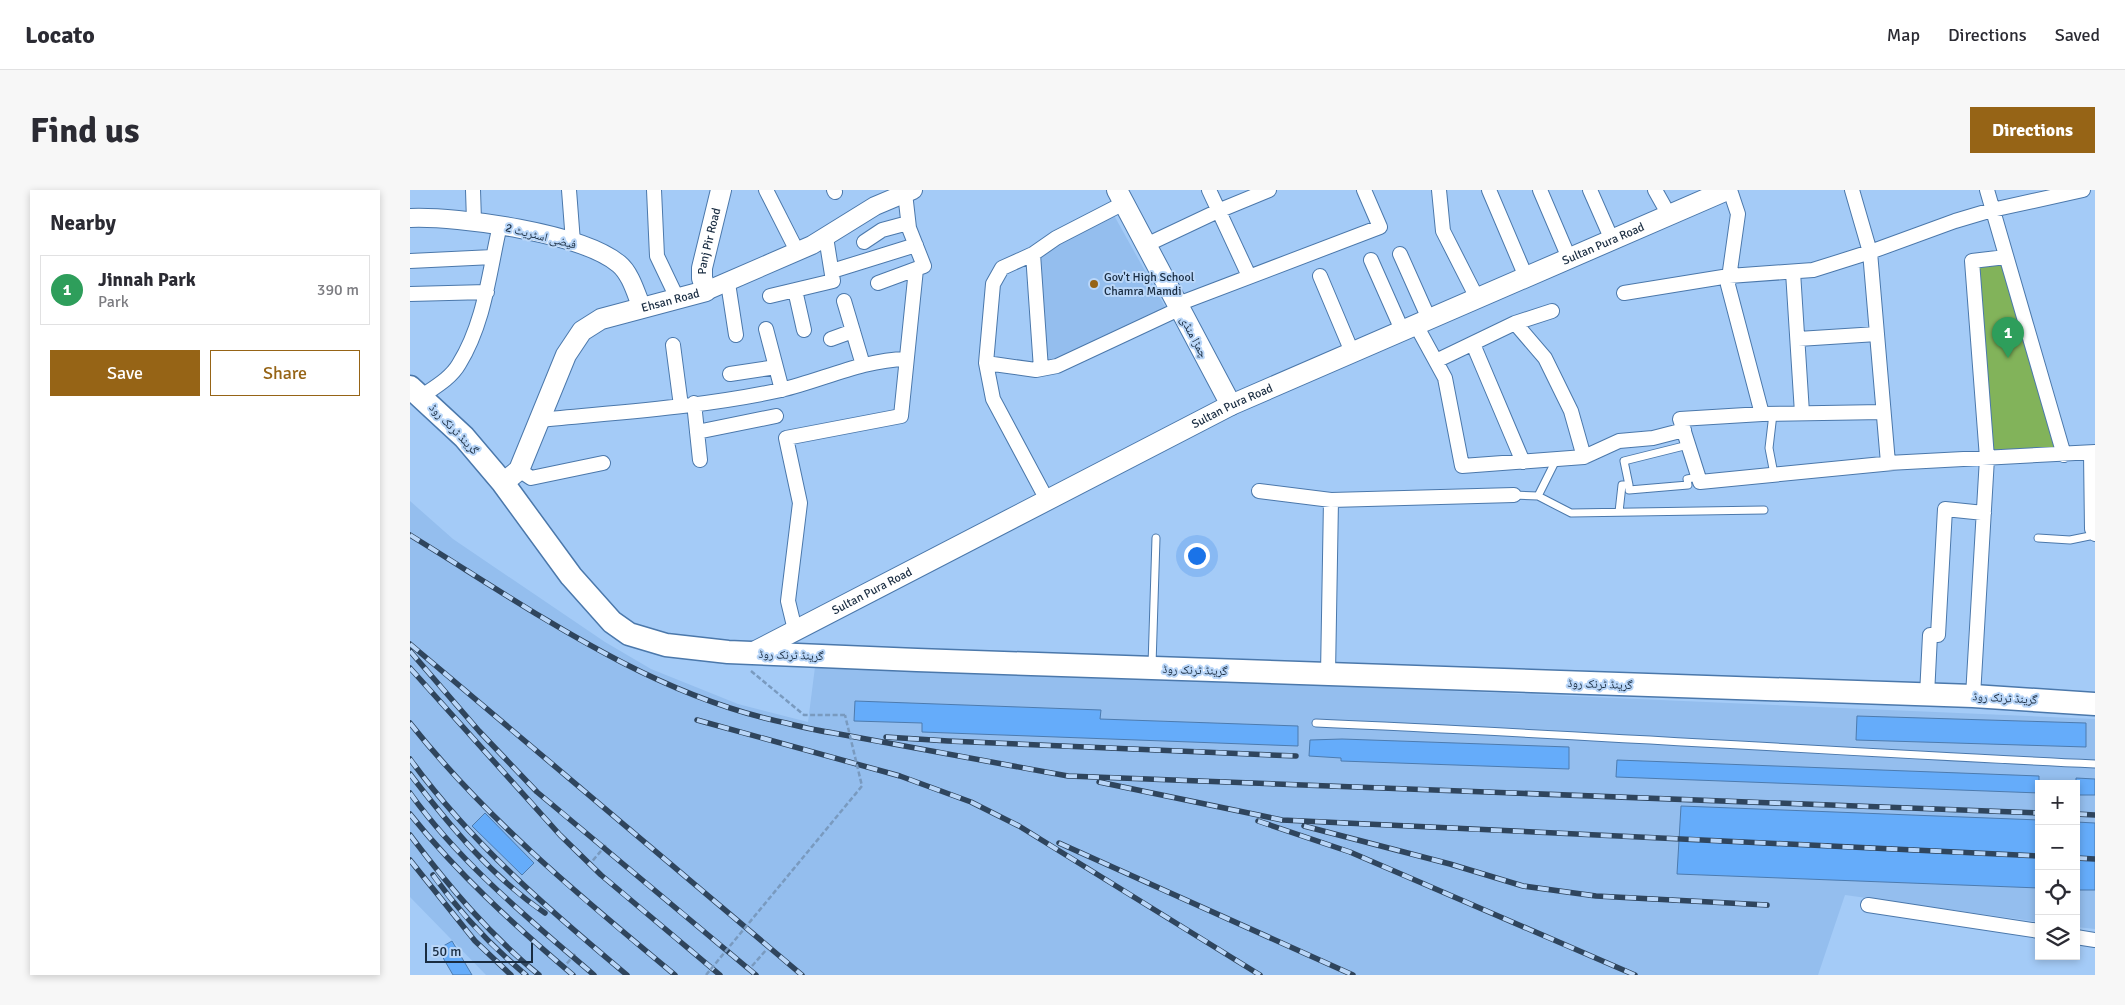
<!DOCTYPE html>
<html lang="en">
<head>
<meta charset="utf-8">
<style>
  body { margin:0; font-family:Signika,"Noto Naskh Arabic",sans-serif; background:#f7f7f7; color:#2b2b33 }
  .controls { position:absolute; right:15px; bottom:15px; display:grid; overflow:hidden; border-radius:0px; box-shadow:0 2px 8px #0003 }
  .controls button { width:45px; height:45px; display:grid; place-items:center; padding:0; border:0; border-bottom:1px solid #e1e1e2; background:#fff; color:#2b2b33; font:25px sans-serif }
  .scale { position:absolute; left:15px; bottom:12px; width:108px; box-sizing:border-box; padding-left:5px; border:2px solid #192c41; border-top:0; font-size:14px; line-height:18px; white-space:nowrap; color:#192c41; -webkit-text-stroke:4px #bad7f9; paint-order:stroke }
  .you { position:absolute; left:786px; top:365px; width:18px; height:18px; margin:-12px; border:4px solid #fff; border-radius:50%; background:#1a73e8; box-shadow:0 0 0 8px #1a73e833 }
  .badge { display:grid; place-items:center; width:32px; height:32px; border-radius:50%; background:#966416; color:#fff; font-size:16px; font-weight:700 }
  .pin { position:absolute; translate:-50% -41px; filter:drop-shadow(0 1px 2px #0008) }
  .pin::after { content:''; position:absolute; top:26px; width:18px; height:15px; background:inherit; clip-path:polygon(0 0,100% 0,50% 100%) }
  .list { margin:0; padding:0; list-style:none }
  h2 { display:flex; justify-content:space-between; align-items:center; height:65px; margin:0; padding:0 20px; font-size:21px }
  h2 small { font-size:16px; font-weight:400; color:#7c7c81 }
  .list li { display:grid; grid-template-columns:32px 1fr auto; gap:15px; align-items:center; box-sizing:border-box; height:70px; margin:0 10px 10px; padding:0 10px; border:1px solid #e1e1e2; border-radius:0px }
  .list b { display:block; font-size:19px; white-space:nowrap }
  .list p { margin:0; font-size:16px; white-space:nowrap; color:#7c7c81 }
  .list em { font-size:16px; font-style:normal; color:#7c7c81 }
  .actions { display:flex; gap:10px; padding:15px 20px }
  .actions a { flex:1; padding:11px 0; border:1px solid #966416; border-radius:0px; text-align:center; font-size:18px; color:#966416 }
  .actions .main { background:#966416; color:#fff }
  .icon { flex:none; width:28px; height:28px; fill:none; stroke:currentColor; stroke-width:2; stroke-linecap:round; stroke-linejoin:round }
  .map { position:relative; flex:none; width:1685px; height:785px; overflow:hidden; border-radius:0px }
  header { display:flex; align-items:center; gap:30px; box-sizing:border-box; height:70px; padding:0 25px; background:#fff; border-bottom:1px solid #e1e1e2 }
  header strong { font-size:24px }
  nav { display:flex; gap:28px; margin-inline-start:auto; font-size:18px }
  .intro { display:flex; align-items:center; justify-content:space-between; box-sizing:border-box; height:120px; padding:0 30px }
  h1 { margin:0; font-size:35px }
  .button { padding:12px 22px; border-radius:0px; background:#966416; color:#fff; font-size:18px; font-weight:700 }
  main { display:flex; gap:30px; padding:0 30px }
  aside { flex:1; background:#fff; border-radius:0px; box-shadow:0 2px 8px #0003 }
  .map>svg:first-child { display:block }
</style>
</head>
<body>
<header>
<strong>Locato</strong>
<nav><a>Map</a><a>Directions</a><a>Saved</a></nav>
</header>
<div class="intro"><h1>Find us</h1><a class="button">Directions</a></div>
<main>
<aside>
<h2>Nearby<small></small></h2>
<ul class="list">
<li><span class="badge" style="background:#2e9e5b">1</span><div><b>Jinnah Park</b><p>Park</p></div><em>390 m</em></li>
</ul>
<div class="actions"><a class="main">Save</a><a>Share</a></div>
</aside>
<div class="map">
<svg width="1685" height="785" viewBox="0 0 1685 785">
  <rect width="100%" height="100%" fill="#a4cbf7"/>
  <path fill="#94beee" d="M 701,20 L 759,124 L 631,179 L 623,64 Z
    M 0,311 L 43,349 L 195,452 L 241,479 L 328,514 L 398,532 L 405,477 L 561,480 L 1685,529 L 1685,739 L 1666,737 L 1666,594 L 1629,594 L 1629,732 L 1435,705 L 1408,785 L 76,785 L 0,707 Z"/>
  <path fill="#82b35a" d="M 1596,67 L 1654,265 L 1577,268 L 1562,71 Z"/>
  <path fill="#65acfa" stroke="#4d7bae" d="M 445,511 L 691,520 L 690,529 L 888,536 L 888,556 L 512,542 L 512,533 L 444,531 Z
    M 1447,526 L 1676,533 L 1676,557 L 1446,550 Z
    M 932,549 L 1159,557 L 1159,579 L 931,571 L 931,568 L 899,566 L 900,550 Z
    M 1207,570 L 1629,586 L 1629,603 L 1206,587 Z
    M 1666,588 L 1685,589 L 1685,605 L 1666,605 Z
    M 1271,616 L 1629,630 L 1629,698 L 1267,684 Z
    M 75,623 L 124,673 L 112,685 L 62,636 Z
    M 1666,632 L 1685,633 L 1685,700 L 1666,700 Z
    M 42,751 L 62,785 L 43,785 L 28,759 Z"/>
  <g fill="none" stroke-linecap="round" stroke-linejoin="round">
    <defs>
      <path id="service" d="M 1363,224 L 1359,258 L 1364,284
        M 1219,295 L 1219,300 L 1278,295 L 1277,289 L 1288,287
        M 1104,305 L 1128,306 L 1146,270
        M 1128,306 L 1161,323 L 1354,320
        M 1209,322 L 1212,295 L 1219,295 L 1214,271 L 1278,255
        M 1628,348 L 1660,350 L 1685,345
        M 742,475 L 746,348
        M 906,533 C 1166,544 1425,562 1685,574"/>
      <path id="minor" d="M 63,0 L 64,31
        M 159,0 L 163,52
        M 244,0 L 247,66 L 268,110
        M 356,0 L 387,61
        M 424,0 L 425,2
        M 799,0 L 839,86
        M 1029,0 L 1033,41 L 1067,108
        M 1079,0 L 1116,87
        M 1130,0 L 1159,68
        M 1180,0 L 1202,50
        M 1245,0 L 1259,25
        M 1320,0 L 1328,24 L 1318,95 L 1352,224 L 1473,222
        M 1442,0 L 1460,62 L 1478,273 L 1685,262
        M 1577,0 L 1654,265
        M 454,52 L 472,40 L 498,33
        M 736,55 L 808,21 L 859,0
        M 623,64 L 631,179
        M 990,64 L 1019,129
        M 961,70 L 992,140
        M 0,71 L 83,67
        M 422,81 L 506,55
        M 1383,82 L 1392,223
        M 910,86 L 942,162
        M 318,93 L 326,145
        M 468,93 L 514,76 L 499,38 L 495,3
        M 385,100 L 394,140
        M 1214,103 L 1319,86 L 1403,80 L 1460,62 L 1545,31 L 1582,20 L 1673,0
        M 0,104 L 77,102
        M 360,106 L 423,91 L 416,47
        M 434,111 L 453,175
        M 768,114 L 970,37 L 954,0
        M 1105,133 L 1135,168 L 1161,221 L 1174,267
        M 1006,135 L 1035,188 L 1052,276 L 1174,267 L 1209,251 L 1243,248 L 1274,240
        M 356,139 L 372,200
        M 421,149 L 443,141
        M 1388,149 L 1467,144
        M 1063,154 L 1113,272
        M 263,155 L 271,216
        M 1026,171 L 1105,133 L 1142,121
        M 576,173 L 626,180 L 647,176 L 769,119
        M 320,184 L 366,177
        M 12,206 C 25,197 41,188 49,174 C 75,132 79,82 90,35
        M 284,213 L 290,270
        M 1352,224 L 1270,229 L 1290,292 L 1483,273
        M 130,230 C 210,222 293,217 371,200 C 413,190 452,170 496,169
        M 287,242 L 366,226
        M 1681,263 L 1682,339 L 1685,344
        M 109,280 L 121,288 L 193,273
        M 849,301 L 921,310 L 1104,305
        M 637,310 L 583,209 L 576,173 L 583,94 L 592,78 L 623,64 L 646,48 L 714,13
        M 385,440 L 378,411 L 390,313 L 376,248 L 491,226 L 506,79
        M 918,484 L 921,310
        M 1517,505 L 1520,445 L 1528,445 L 1535,319 L 1574,323
        M 1563,506 L 1577,268 L 1562,71 L 1596,67
        M 1458,715 L 1629,741
        M 1666,747 L 1685,750"/>
      <path id="tertiary" d="M 0,28 C 49,26 172,43 209,74 C 221,84 226,104 232,118
        M 296,101 L 402,55 L 465,16 L 503,0"/>
      <g id="secondary">
        <path d="M 707,0 L 821,215"/>
        <path id="s1" d="M 93,293 L 109,280 L 156,165 L 172,141 L 191,129 L 296,101 L 292,88 L 292,78 L 311,0"/>
        <path id="s2" d="M 342,463 L 821,215 L 1317,0"/>
      </g>
      <path id="primary" d="M 0,197 L 54,247 L 93,293 L 161,386 L 202,432 L 219,444 L 256,455 L 318,462 L 507,470 L 1563,506 L 1685,514"/>
    </defs>
    <use href="#service" stroke="#4b78ab" stroke-width="9"/>
    <use href="#minor" stroke="#4b78ab" stroke-width="16"/>
    <use href="#tertiary" stroke="#4b78ab" stroke-width="20"/>
    <use href="#secondary" stroke="#4b78ab" stroke-width="22"/>
    <use href="#primary" stroke="#4b78ab" stroke-width="25"/>
    <path stroke="#799abf" stroke-width="2.5" stroke-dasharray="5 2.5" stroke-linecap="butt" d="M 341,481 L 394,525 L 435,525
      M 178,676 L 197,654
      M 342,776 L 357,759
      M 152,779 L 166,763"/>
    <use href="#service" stroke="#fff" stroke-width="7"/>
    <use href="#minor" stroke="#fff" stroke-width="14"/>
    <use href="#tertiary" stroke="#fff" stroke-width="18"/>
    <use href="#secondary" stroke="#fff" stroke-width="20"/>
    <use href="#primary" stroke="#fff" stroke-width="22"/>
    <defs>
      <path id="rail" d="M 0,345 C 119,418 237,504 376,533 C 392,537 408,541 424,543
        M 0,454 L 392,785
        M 0,461 L 69,541 L 127,602 L 346,785
        M 0,478 L 150,645 L 191,685 L 310,785
        M 287,530 L 490,586 L 561,612 L 609,636 L 850,785
        M 0,533 C 76,629 171,707 265,785
        M 418,542 L 658,586 L 1629,623
        M 476,547 L 538,551 L 886,566
        M 0,569 C 61,653 138,719 217,785
        M 0,584 C 39,635 82,687 135,723
        M 689,592 L 872,630 L 1629,666
        M 0,603 C 50,673 119,729 184,785
        M 0,624 C 48,684 104,735 163,785
        M 1666,624 L 1685,625
        M 848,631 L 940,662 L 1225,785
        M 894,636 L 1040,674 L 1113,696 L 1186,706 L 1357,715
        M 0,645 C 39,697 79,744 129,785
        M 649,653 L 943,785
        M 1666,668 L 1685,669
        M 0,670 L 65,751 L 101,785
        M 23,685 C 50,723 80,755 116,785"/>
    </defs>
    <use href="#rail" stroke="#2f455d" stroke-width="5.5"/>
    <use href="#rail" stroke="#bad7f9" stroke-width="4" stroke-dasharray="11" stroke-linecap="butt"/>
    <path stroke="#799abf" stroke-width="2.5" stroke-dasharray="5 2.5" stroke-linecap="butt" d="M 296,785 L 452,596 L 435,525"/>
  </g>
  <circle fill="#966416" stroke="#bad7f9" stroke-width="2" cx="684" cy="94" r="5"/>
  <g text-anchor="middle" stroke-width="4" stroke-linejoin="round" paint-order="stroke">
    <g font-size="12" fill="#192c41" stroke="#bad7f9">
      <text transform="translate(131 46) rotate(14)" y="4">فیضی اسٹریٹ 2</text>
      <text dy="4" stroke="none"><textPath href="#s1" startOffset="356">Panj Pir Road</textPath></text>
      <text dy="4" stroke="none"><textPath href="#s2" startOffset="945">Sultan Pura Road</textPath></text>
      <text dy="4" stroke="none"><textPath href="#s1" startOffset="268">Ehsan Road</textPath></text>
      <text transform="translate(784 147) rotate(62)" y="4">چمڑا منڈی</text>
      <text dy="4" stroke="none"><textPath href="#s2" startOffset="540">Sultan Pura Road</textPath></text>
      <text transform="translate(44 239) rotate(46)" y="4">گرینڈ ٹرنک روڈ</text>
      <text dy="4" stroke="none"><textPath href="#s2" startOffset="135">Sultan Pura Road</textPath></text>
      <text transform="translate(381 465) rotate(2)" y="4">گرینڈ ٹرنک روڈ</text>
      <text transform="translate(785 480) rotate(2)" y="4">گرینڈ ٹرنک روڈ</text>
      <text transform="translate(1190 494) rotate(2)" y="4">گرینڈ ٹرنک روڈ</text>
      <text transform="translate(1595 508) rotate(3)" y="4">گرینڈ ٹرنک روڈ</text>
    </g>
    <g font-size="12" fill="#192c41" stroke="#bad7f9" text-anchor="start">
      <text x="694" y="91">Gov't High School<tspan x="694" dy="14">Chamra Mamdi</tspan></text>
    </g>
  </g>
</svg>
<div class="controls">
<button>+</button>
<button>−</button>
<button><svg class="icon" aria-label="locate" viewBox="0 0 24 24"><circle cx="12" cy="12" r="6"/><path d="M12 2v4M12 18v4M2 12h4M18 12h4"/></svg></button>
<button><svg class="icon" aria-label="layers" viewBox="0 0 24 24"><path d="M12 4l9 5-9 5-9-5zM3 14l9 5 9-5"/></svg></button>
</div>
<div class="scale">50 m</div>
<div class="you"></div>
<div class="pin badge" style="left:1598px;top:168px;background:#2e9e5b">1</div>
</div>
</main>
</body>
</html>
